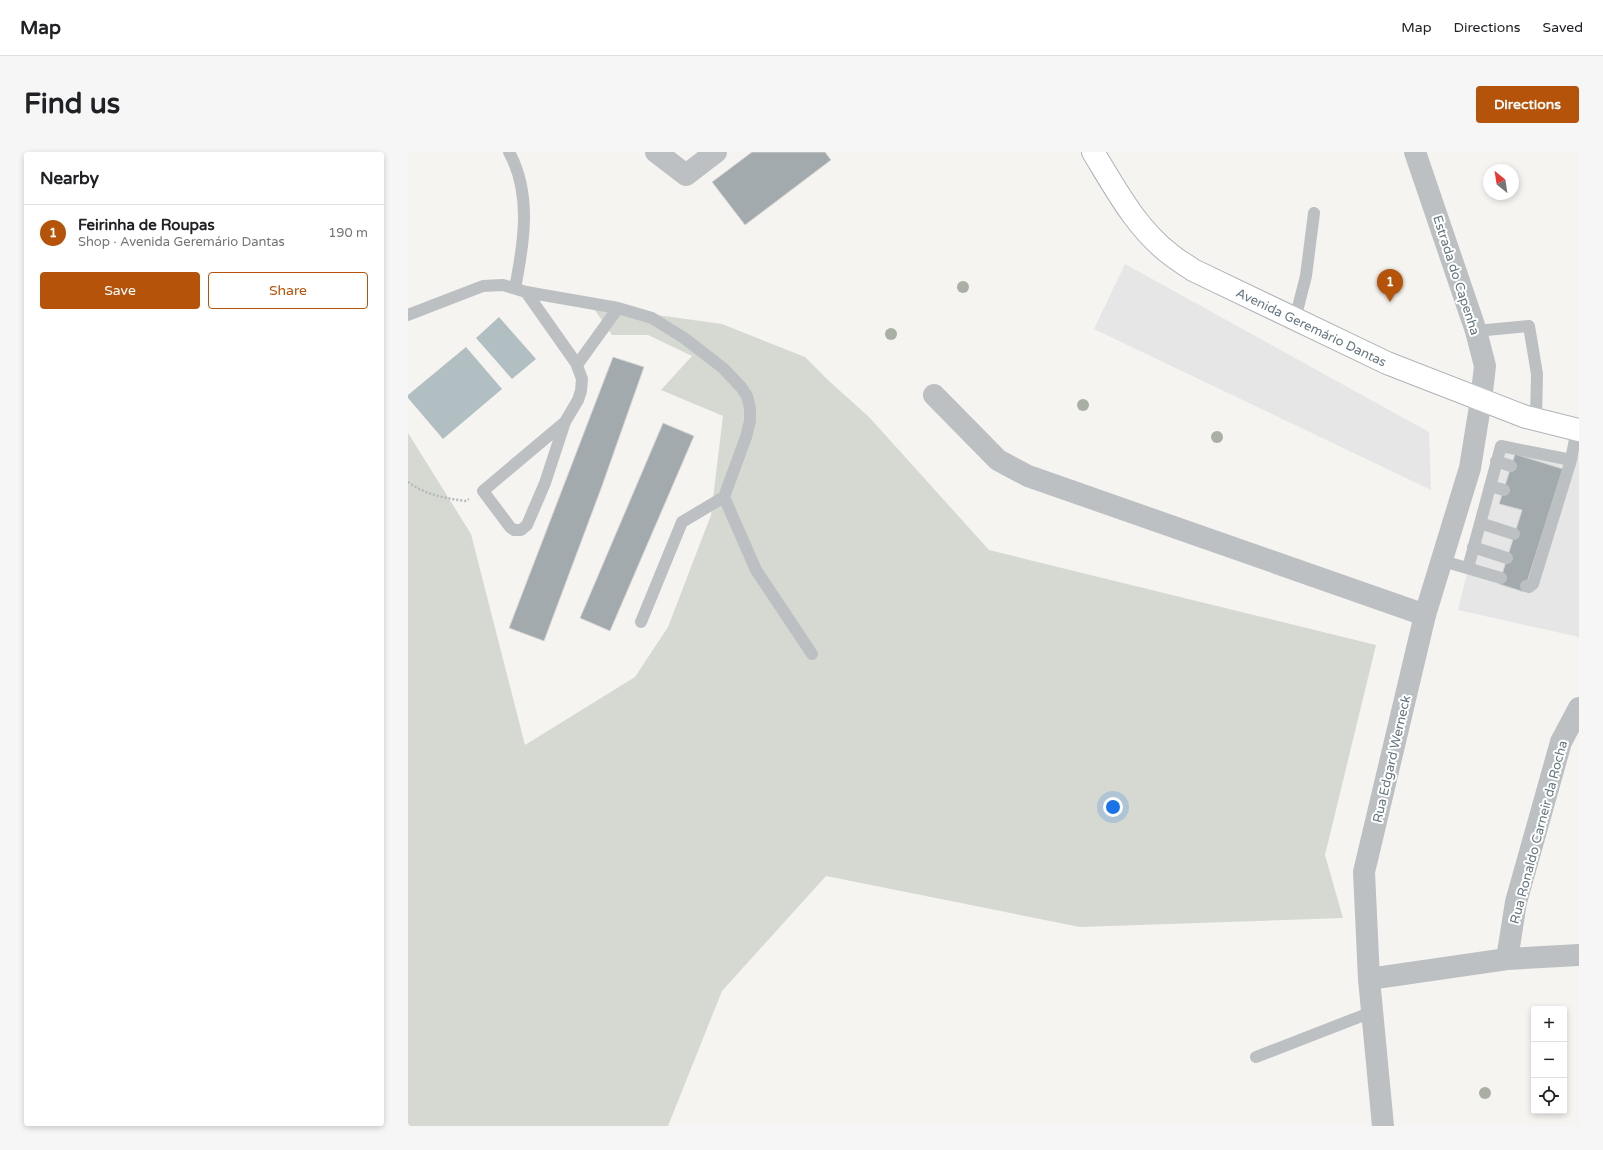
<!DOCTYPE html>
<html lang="en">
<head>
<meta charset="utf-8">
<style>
  body { margin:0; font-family:"Varela Round",sans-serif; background:#f6f6f6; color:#202124 }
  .controls { position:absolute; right:12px; bottom:12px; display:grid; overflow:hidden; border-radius:4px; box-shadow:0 2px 6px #0003 }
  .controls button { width:36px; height:36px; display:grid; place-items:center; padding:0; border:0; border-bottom:1px solid #e0e0e0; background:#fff; color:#202124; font:20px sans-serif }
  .compass { position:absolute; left:1075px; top:12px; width:36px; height:36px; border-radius:50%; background:#fff; box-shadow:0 2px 6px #0003; rotate:330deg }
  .you { position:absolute; left:705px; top:655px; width:14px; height:14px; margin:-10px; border:3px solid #fff; border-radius:50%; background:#1a73e8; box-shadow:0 0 0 6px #1a73e833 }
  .badge { display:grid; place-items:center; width:26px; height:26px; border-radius:50%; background:#b45309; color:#fff; font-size:13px; font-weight:700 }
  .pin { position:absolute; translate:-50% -33px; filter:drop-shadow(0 1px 2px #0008) }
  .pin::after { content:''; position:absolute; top:21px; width:14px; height:12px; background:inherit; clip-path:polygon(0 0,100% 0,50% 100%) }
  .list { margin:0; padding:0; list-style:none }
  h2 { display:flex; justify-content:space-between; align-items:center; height:52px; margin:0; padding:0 16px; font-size:17px }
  h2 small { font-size:13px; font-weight:400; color:#757577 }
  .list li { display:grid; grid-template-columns:26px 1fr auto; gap:12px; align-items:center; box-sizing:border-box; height:56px; padding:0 16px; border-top:1px solid #e0e0e0 }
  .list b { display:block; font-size:15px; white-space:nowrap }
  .list p { margin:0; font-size:13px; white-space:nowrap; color:#757577 }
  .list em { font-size:13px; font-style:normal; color:#757577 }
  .actions { display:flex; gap:8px; padding:12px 16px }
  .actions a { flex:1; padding:9px 0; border:1px solid #b45309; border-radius:4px; text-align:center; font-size:14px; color:#b45309 }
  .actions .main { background:#b45309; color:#fff }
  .icon { flex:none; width:22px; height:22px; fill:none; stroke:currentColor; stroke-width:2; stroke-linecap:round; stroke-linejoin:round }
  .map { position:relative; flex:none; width:1171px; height:974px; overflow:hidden; border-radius:4px }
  header { display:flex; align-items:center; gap:24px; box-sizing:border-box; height:56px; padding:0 20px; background:#fff; border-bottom:1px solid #e0e0e0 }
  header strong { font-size:19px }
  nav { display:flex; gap:22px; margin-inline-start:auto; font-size:14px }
  .intro { display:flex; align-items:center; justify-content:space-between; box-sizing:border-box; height:96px; padding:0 24px }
  h1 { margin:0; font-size:28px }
  .button { padding:10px 18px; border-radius:4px; background:#b45309; color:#fff; font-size:14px; font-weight:700 }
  main { display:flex; gap:24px; padding:0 24px }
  aside { flex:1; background:#fff; border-radius:4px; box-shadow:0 2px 6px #0003 }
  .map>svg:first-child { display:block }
</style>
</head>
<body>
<header>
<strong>Map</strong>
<nav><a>Map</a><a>Directions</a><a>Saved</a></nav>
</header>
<div class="intro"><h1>Find us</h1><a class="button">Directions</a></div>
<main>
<aside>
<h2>Nearby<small></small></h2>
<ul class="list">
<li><span class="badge">1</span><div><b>Feirinha de Roupas</b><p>Shop · Avenida Geremário Dantas</p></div><em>190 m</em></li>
</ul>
<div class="actions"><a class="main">Save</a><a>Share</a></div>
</aside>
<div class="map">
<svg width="1171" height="974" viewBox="0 0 1171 974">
  <rect width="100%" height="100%" fill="#f5f4f1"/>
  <path fill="#e5e6e5" d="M 717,112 L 1021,280 L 1023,338 L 686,177 Z
    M 1092,288 L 1171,303 L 1171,485 L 1050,458 Z"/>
  <path fill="#d5d9d1" d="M 184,154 L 314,172 L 397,205 L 421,229 L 461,265 L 581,398 L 968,493 L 917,703 L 935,766 L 672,775 L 418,724 L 314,839 L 260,974 L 0,974 L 0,281 L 63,382 L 117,593 L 227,525 L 260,475 L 303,363 L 315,264 L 253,238 L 284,204 L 240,183 L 204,183 Z"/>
  <path fill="#b2bfc2" d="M 91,165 L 128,207 L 104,227 L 68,186 Z
    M 58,195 L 94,237 L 35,287 L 0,246 L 0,243 Z"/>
  <path fill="#a2aaae" stroke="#d6d6d4" d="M 344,0 L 417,0 L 423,8 L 337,73 L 304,30 Z
    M 205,205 L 236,215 L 194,334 L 136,489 L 101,476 Z
    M 255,271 L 286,284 L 202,479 L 172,466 Z
    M 1107,302 L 1155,317 L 1116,440 L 1091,432 L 1114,358 L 1091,352 Z"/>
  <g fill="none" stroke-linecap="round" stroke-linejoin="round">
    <defs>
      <g id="primary">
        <path id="s1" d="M 685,0 C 707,36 728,76 762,102 C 769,108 778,113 785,118 L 979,211 L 1118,265 L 1171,278"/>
      </g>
    </defs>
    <use href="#primary" stroke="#aeb3b6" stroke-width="24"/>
    <path stroke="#b6b9bb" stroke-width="2.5" stroke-dasharray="2 2" stroke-linecap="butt" d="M 0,330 C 18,343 36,346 57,349 L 61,347"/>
    <path stroke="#bcc0c3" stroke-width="12" d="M 101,0 C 124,42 116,91 107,136
      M 118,140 L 168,211 L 174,227 L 173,239 L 170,248 L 157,270 L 137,331 L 119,373 L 113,378 L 106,378 L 102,375 L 75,339 L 157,270
      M 0,163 L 75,134 L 95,133 L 118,140 L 210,156 L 244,166 L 276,186 L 315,216 L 333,235 L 339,244 L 342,256 L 342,269 L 338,285 L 316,345 L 274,370 L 233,470
      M 887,167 L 898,124 L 906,61
      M 1068,179 L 1121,174 L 1129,222 L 1128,267
      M 169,213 L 210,156
      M 1088,309 L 1103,314
      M 1082,334 L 1096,338
      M 316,345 L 348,418 L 404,502
      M 1072,371 L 1106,382
      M 1065,395 L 1099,406
      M 1035,409 L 1093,426
      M 1060,416 L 1093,294 L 1163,308
      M 1118,434 L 1121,435 L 1125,432 L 1163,308 L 1169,277
      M 848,905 L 964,860"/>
    <path stroke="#bcc0c3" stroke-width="22" d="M 248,0 L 278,23 L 308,0
      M 526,243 L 590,308 L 620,324 L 1017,463
      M 1099,807 L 1108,750 L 1153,590 L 1171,556
      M 961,827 L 1099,807 L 1171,803"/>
    <path stroke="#bcc0c3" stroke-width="22" d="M 975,974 L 961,827 L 956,720 L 1017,463 L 1062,316 L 1073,248 L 1077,214 L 1068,179 L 1007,0"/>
    <use href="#primary" stroke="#fff" stroke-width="22"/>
  </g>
  <g fill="#a9afa4">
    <circle cx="555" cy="135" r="6"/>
    <circle cx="483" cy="182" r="6"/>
    <circle cx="675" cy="253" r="6"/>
    <circle cx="809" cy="285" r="6"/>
    <circle cx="1077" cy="941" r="6"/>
  </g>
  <g text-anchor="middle" stroke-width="4" stroke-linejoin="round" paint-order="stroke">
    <g font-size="13" fill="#677780" stroke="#fff">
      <text transform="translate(1049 123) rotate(72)" y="5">Estrada do Capenha</text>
      <text dy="5" stroke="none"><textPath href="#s1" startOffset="288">Avenida Geremário Dantas</textPath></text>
      <text transform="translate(983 607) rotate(-77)" y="5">Rua Edgard Werneck</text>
      <text transform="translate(1130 680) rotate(-75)" y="5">Rua Ronaldo Carneir da Rocha</text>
    </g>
  </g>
</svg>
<div class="controls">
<button>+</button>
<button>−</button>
<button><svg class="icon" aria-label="locate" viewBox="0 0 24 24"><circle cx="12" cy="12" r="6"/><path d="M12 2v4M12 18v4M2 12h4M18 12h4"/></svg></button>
</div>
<svg class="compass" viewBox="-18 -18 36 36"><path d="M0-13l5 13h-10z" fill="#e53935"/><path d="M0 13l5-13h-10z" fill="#757577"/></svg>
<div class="you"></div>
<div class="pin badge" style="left:982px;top:150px">1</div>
</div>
</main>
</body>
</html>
